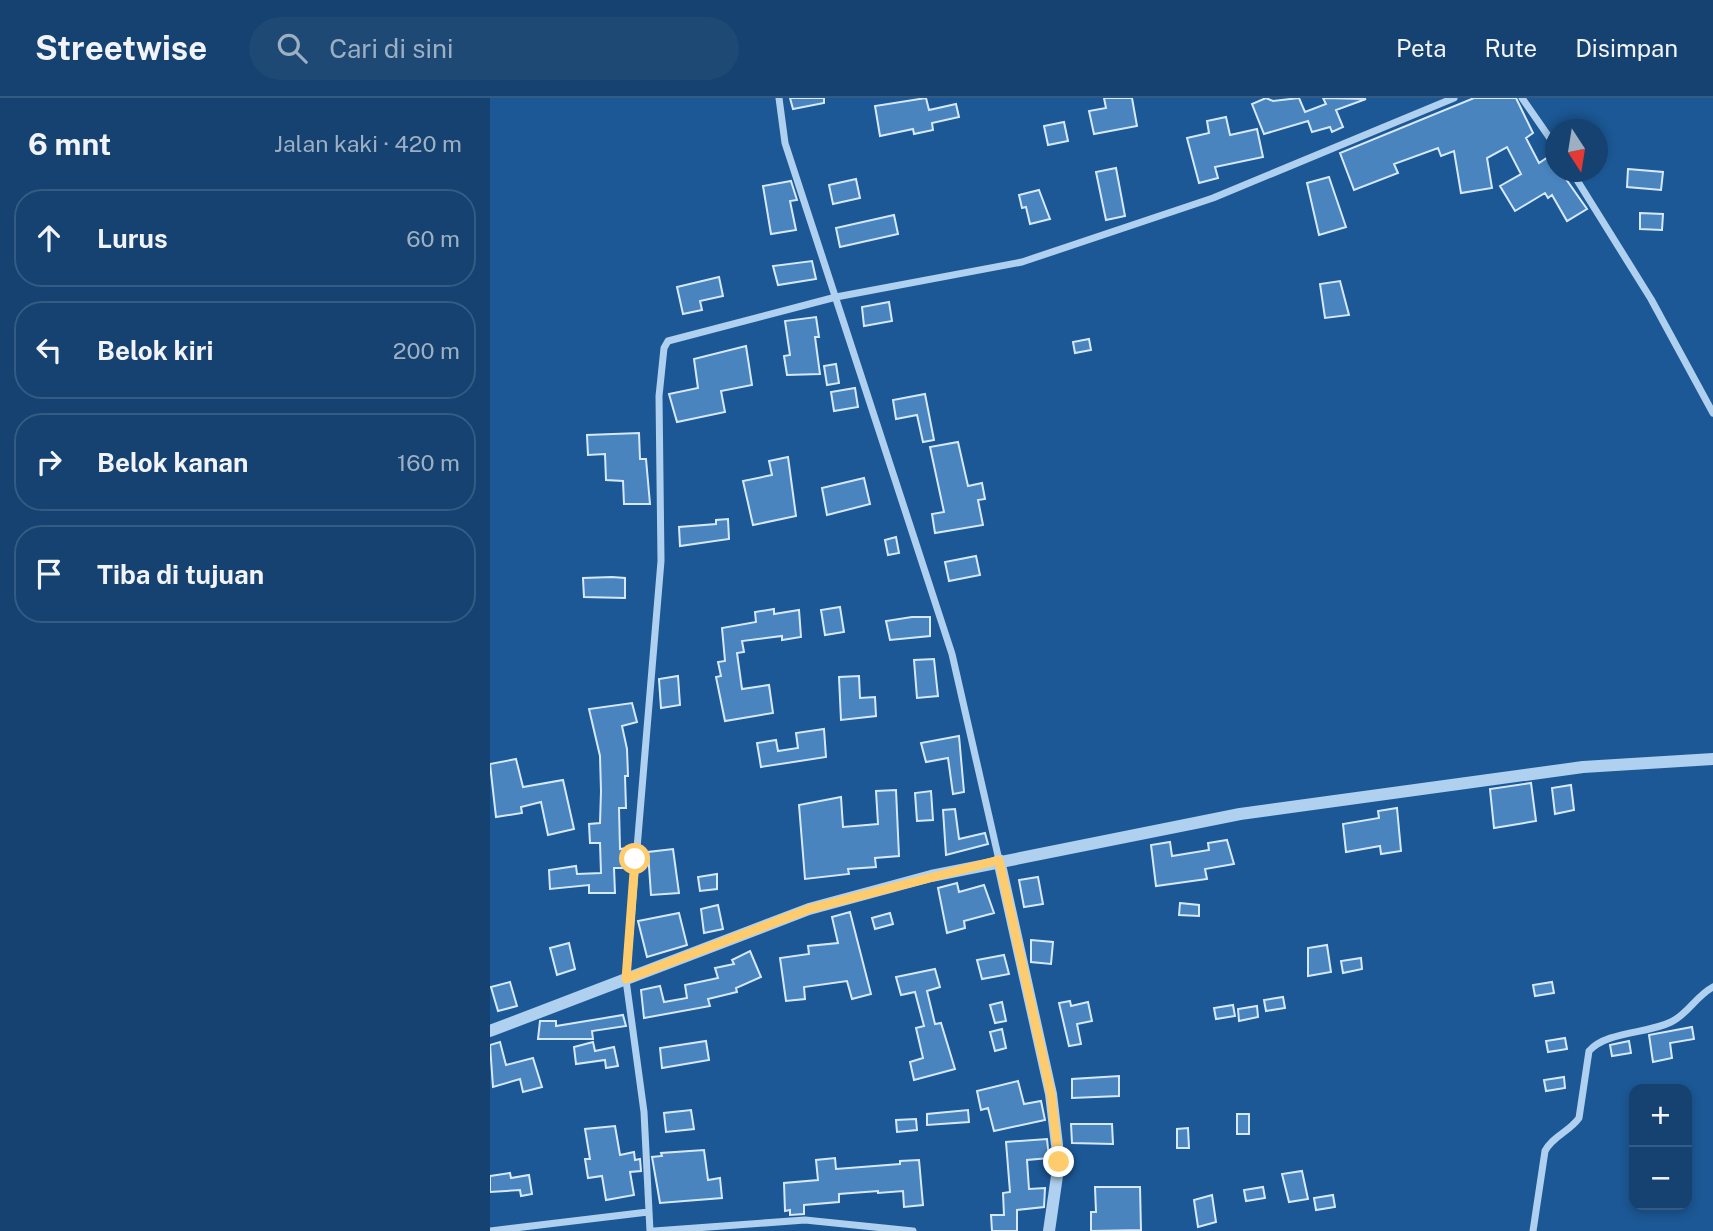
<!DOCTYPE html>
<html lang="id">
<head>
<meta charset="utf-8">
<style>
  body { margin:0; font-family:"Public Sans",sans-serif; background:#1e4975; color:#f1f3f6 }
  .controls { position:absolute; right:21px; bottom:21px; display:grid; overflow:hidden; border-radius:14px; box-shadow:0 4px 10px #0003 }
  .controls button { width:63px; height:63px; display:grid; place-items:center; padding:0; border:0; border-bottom:2px solid #345b83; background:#154270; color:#f1f3f6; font:35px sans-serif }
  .compass { position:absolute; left:1055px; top:21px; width:63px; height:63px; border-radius:50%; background:#154270; box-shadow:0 4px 10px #0003; rotate:168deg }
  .stop { position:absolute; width:21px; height:21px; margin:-16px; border:5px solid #ffcc6d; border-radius:50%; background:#fff }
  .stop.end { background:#ffcc6d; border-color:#fff; box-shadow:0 2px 7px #0008 }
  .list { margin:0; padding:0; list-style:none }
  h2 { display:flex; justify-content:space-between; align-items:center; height:91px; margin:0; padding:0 28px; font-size:30px }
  h2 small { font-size:23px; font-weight:400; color:#9db0c3 }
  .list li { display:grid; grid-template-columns:46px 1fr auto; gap:21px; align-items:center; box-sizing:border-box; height:98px; margin:0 14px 14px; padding:0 14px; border:2px solid #345b83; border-radius:28px }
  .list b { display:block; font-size:26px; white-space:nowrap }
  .list em { font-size:23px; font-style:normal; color:#9db0c3 }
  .icon { flex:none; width:38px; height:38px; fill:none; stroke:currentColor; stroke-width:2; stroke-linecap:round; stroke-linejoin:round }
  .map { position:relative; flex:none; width:1223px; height:1133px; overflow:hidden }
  header { display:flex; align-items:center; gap:42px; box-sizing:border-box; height:98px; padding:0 35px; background:#154270; border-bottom:2px solid #345b83 }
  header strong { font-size:33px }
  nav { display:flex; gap:38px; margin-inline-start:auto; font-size:24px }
  .search { width:490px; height:63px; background:#1e4975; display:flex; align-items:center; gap:18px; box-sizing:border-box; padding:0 24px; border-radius:38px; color:#9db0c3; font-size:26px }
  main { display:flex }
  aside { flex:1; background:#154270 }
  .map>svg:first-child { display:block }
</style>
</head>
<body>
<header>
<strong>Streetwise</strong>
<div class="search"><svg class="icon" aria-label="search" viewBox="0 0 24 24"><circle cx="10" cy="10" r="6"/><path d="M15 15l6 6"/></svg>Cari di sini</div>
<nav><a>Peta</a><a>Rute</a><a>Disimpan</a></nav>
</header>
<main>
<aside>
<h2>6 mnt<small>Jalan kaki · 420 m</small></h2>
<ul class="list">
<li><svg class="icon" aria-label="ahead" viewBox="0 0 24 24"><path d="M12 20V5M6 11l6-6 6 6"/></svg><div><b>Lurus</b></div><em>60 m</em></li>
<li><svg class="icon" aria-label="left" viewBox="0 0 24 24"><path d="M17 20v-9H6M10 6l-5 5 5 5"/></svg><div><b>Belok kiri</b></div><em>200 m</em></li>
<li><svg class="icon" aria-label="right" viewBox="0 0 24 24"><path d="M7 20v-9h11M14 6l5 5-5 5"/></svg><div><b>Belok kanan</b></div><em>160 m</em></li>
<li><svg class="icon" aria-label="arrive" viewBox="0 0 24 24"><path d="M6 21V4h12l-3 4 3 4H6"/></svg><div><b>Tiba di tujuan</b></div></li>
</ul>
</aside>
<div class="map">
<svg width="1223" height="1133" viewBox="0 0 1223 1133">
  <rect width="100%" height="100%" fill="#1c5895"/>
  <path fill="#4984be" stroke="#d5e9fb" stroke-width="2" d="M 300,0 L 334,0 L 334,5 L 303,11 Z
    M 436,0 L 439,12 L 466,6 L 469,19 L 442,25 L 443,32 L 424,36 L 423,31 L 390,38 L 385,8 Z
    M 614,0 L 642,0 L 647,28 L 604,36 L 599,13 L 616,10 Z
    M 776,0 L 783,3 L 809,0 L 815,14 L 836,6 L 833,0 L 876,1 L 846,12 L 853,29 L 842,34 L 840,29 L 822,34 L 818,23 L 774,36 L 762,6 Z
    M 984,0 L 1026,0 L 1043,35 L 1036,40 L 1049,65 L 1061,57 L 1066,74 L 1071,74 L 1097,111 L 1077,123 L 1062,97 L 1058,100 L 1055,95 L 1025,113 L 1010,88 L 1031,76 L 1017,49 L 997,60 L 1002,90 L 971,95 L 964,53 L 951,58 L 948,50 L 904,66 L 908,75 L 864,92 L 850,55 Z
    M 736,19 L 740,37 L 767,31 L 773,59 L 725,69 L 728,80 L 709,85 L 697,40 L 719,35 L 717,23 Z
    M 574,24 L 578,43 L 558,47 L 554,28 Z
    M 626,70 L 635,118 L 616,122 L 606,74 Z
    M 1138,71 L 1173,74 L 1171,92 L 1137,89 Z
    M 839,79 L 856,129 L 829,137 L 817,85 Z
    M 366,81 L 370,100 L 343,106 L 339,87 Z
    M 301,83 L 307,102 L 300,103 L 306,132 L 281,136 L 273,88 Z
    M 549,92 L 560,121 L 540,126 L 536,109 L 532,110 L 529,97 Z
    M 1150,115 L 1173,116 L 1172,132 L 1150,131 Z
    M 404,117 L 408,136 L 350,149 L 346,130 Z
    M 322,163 L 326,181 L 288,187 L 283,168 Z
    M 229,179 L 233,198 L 210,203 L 212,212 L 193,216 L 187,189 Z
    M 850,183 L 859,217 L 835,220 L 830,186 Z
    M 399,204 L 402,223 L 374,228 L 372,209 Z
    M 326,219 L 329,239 L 325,239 L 330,276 L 297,277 L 294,258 L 300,257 L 295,223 Z
    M 599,241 L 601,252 L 585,255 L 583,244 Z
    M 256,248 L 262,287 L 231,293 L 235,314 L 187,324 L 179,296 L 208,290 L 204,261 Z
    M 346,266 L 349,285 L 337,287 L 334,268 Z
    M 365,290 L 368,309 L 344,313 L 341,294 Z
    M 435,296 L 444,342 L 433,344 L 427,317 L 406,321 L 403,302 Z
    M 149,335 L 150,361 L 156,361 L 160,406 L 134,406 L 133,383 L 116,382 L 115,356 L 98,357 L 97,337 Z
    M 468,344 L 478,388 L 492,385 L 495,401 L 488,402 L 493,427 L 445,435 L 442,416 L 454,414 L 440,349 Z
    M 298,359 L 306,418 L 263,427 L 253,383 L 282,377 L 279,363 Z
    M 374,380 L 380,406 L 337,417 L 332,390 Z
    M 238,421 L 239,441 L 190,448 L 189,429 L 226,426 L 226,422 Z
    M 406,439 L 409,455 L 398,457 L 395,442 Z
    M 486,458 L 490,477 L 459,483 L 455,464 Z
    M 122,479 L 135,480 L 135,500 L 94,499 L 93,480 Z
    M 350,509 L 354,534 L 335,537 L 331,512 Z
    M 284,511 L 284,516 L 309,512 L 311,539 L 292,542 L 292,538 L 252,543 L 254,554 L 247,555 L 252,591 L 279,587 L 283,615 L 235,623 L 226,579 L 231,578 L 228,564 L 235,563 L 232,530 L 266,524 L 265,514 Z
    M 422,519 L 440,519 L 440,538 L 400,542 L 396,523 Z
    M 444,561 L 448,598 L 427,600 L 424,562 Z
    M 188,578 L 190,607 L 171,610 L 169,581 Z
    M 369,578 L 370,600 L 385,599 L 386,618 L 351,622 L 349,579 Z
    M 142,605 L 147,624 L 132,628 L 137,651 L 138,678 L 135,678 L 136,710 L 129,710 L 130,751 L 138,750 L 139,770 L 124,770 L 125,795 L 99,795 L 99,787 L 60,791 L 59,772 L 86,768 L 87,776 L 111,775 L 110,745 L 100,745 L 99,726 L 110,725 L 111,693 L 110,658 L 99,611 Z
    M 334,631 L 336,659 L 271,669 L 267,645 L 286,642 L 288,653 L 308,650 L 306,635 Z
    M 469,638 L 474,694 L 463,696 L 458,660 L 436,664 L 431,645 Z
    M 26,661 L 33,689 L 73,682 L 84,731 L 58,737 L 51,704 L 31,709 L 32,715 L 6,719 L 0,666 Z
    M 1041,685 L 1046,723 L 1004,730 L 1000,691 Z
    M 1081,687 L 1084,712 L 1065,716 L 1062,690 Z
    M 406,692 L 409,758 L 385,760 L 386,769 L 358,771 L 359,776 L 315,781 L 309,707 L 351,699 L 353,729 L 388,726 L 386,693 Z
    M 441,693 L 443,722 L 427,723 L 425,695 Z
    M 907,710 L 911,753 L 891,756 L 890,748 L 856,754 L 853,726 L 889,720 L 888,713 Z
    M 465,711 L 469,741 L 495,735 L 498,746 L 456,757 L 453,712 Z
    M 737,742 L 744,766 L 715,771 L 717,781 L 666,788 L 661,747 L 680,744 L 682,758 L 719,752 L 718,745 Z
    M 183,751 L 189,795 L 161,797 L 158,754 Z
    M 227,776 L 227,791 L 210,793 L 208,779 Z
    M 548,779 L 553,806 L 534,809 L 529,782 Z
    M 467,785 L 469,794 L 494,787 L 504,815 L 474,823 L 475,830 L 457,835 L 448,790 Z
    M 690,805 L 709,807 L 709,818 L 689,817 Z
    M 228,807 L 233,831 L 214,835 L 211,811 Z
    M 360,814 L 381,896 L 362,901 L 357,883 L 314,889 L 315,901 L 296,903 L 290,860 L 319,856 L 318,848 L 348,845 L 342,819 Z
    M 189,815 L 197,847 L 157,859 L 148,823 Z
    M 400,815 L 403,826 L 385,831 L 382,820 Z
    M 541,842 L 563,844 L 561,866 L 541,864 Z
    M 79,845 L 85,871 L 67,877 L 60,850 Z
    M 837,847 L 841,874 L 818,878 L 818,850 Z
    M 260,853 L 271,879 L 246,890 L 247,894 L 218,901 L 220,908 L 154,920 L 151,892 L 170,888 L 174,904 L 197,900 L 195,887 L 228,880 L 225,870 L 244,866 L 242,862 Z
    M 514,857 L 519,876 L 492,881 L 487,862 Z
    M 871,860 L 872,871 L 853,875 L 851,863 Z
    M 445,871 L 450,889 L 437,893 L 445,926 L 451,925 L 465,971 L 424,982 L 420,964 L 433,960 L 426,930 L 434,928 L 425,894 L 411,897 L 406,879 Z
    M 20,884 L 27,908 L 8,913 L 1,889 Z
    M 1062,884 L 1064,895 L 1045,898 L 1043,887 Z
    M 793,899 L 795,910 L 776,913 L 774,902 Z
    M 580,903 L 581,908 L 598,904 L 602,923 L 587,926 L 591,946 L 579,948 L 569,905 Z
    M 512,904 L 516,923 L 505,925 L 500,907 Z
    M 743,907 L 745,918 L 726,921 L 724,910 Z
    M 767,908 L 768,919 L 749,923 L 748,911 Z
    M 133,917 L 136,928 L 102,933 L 103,941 L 48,941 L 50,923 L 66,923 L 66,928 Z
    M 1202,929 L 1204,941 L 1180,945 L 1182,960 L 1163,964 L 1159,937 Z
    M 512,931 L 516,950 L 505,953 L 500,934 Z
    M 1075,940 L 1077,951 L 1058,954 L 1056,943 Z
    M 216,943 L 219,962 L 172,970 L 170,950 Z
    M 1139,943 L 1141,955 L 1122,958 L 1120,947 Z
    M 10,944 L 16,967 L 43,960 L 52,989 L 33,994 L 30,981 L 3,989 L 0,947 Z
    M 103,944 L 105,953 L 124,949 L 128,968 L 116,970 L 115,962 L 86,966 L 84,949 Z
    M 629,978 L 629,998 L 582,1000 L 582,981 Z
    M 1074,979 L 1075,990 L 1056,993 L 1054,982 Z
    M 528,983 L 534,1006 L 551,1003 L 555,1022 L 504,1033 L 498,1010 L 491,1012 L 487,993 Z
    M 201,1012 L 204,1031 L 176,1034 L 174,1015 Z
    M 478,1012 L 479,1024 L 437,1027 L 437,1016 Z
    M 747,1016 L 759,1016 L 759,1036 L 747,1036 Z
    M 426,1021 L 427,1032 L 407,1034 L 406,1022 Z
    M 581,1026 L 622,1026 L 623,1046 L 582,1045 Z
    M 125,1028 L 130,1057 L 144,1054 L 145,1062 L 150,1061 L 151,1073 L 140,1074 L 144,1097 L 116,1102 L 112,1078 L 98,1080 L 95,1061 L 100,1061 L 95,1031 Z
    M 698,1030 L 699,1050 L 687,1050 L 687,1031 Z
    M 557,1041 L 559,1060 L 537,1062 L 539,1091 L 555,1090 L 554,1109 L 527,1112 L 527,1133 L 502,1133 L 501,1117 L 514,1117 L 513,1095 L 520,1094 L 516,1044 Z
    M 214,1052 L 218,1082 L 230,1080 L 232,1100 L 170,1105 L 162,1059 L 172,1058 L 171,1055 Z
    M 345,1060 L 346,1071 L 410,1066 L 410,1063 L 429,1062 L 433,1107 L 414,1109 L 413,1093 L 388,1095 L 388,1093 L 349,1096 L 349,1104 L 314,1107 L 314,1116 L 300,1117 L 300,1112 L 295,1113 L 294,1085 L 328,1082 L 326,1062 Z
    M 812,1073 L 818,1101 L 799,1104 L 792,1076 Z
    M 20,1075 L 21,1080 L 39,1077 L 42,1096 L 31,1098 L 30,1092 L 0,1094 L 0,1078 Z
    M 605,1089 L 650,1089 L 651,1132 L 601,1133 L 601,1114 L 606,1114 Z
    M 773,1089 L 775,1100 L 756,1103 L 754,1092 Z
    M 722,1097 L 726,1124 L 708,1129 L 704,1102 Z
    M 843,1097 L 845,1109 L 826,1112 L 824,1100 Z"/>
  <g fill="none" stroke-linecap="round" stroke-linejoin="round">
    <path stroke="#afd0ef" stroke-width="7" d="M 289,0 L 295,45 L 462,556 L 509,762
      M 1032,0 L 1066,49
      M 1082,74 L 1161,201 L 1223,315
      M 0,1133 L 158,1114
      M 160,1133 L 154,1014 L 136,882 L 171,463 L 169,298 L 174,250 L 178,243 L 346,199 L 532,164 L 723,100 L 964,0
      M 164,1133 L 315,1122 L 423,1133
      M 1043,1133 L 1055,1053 C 1063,1038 1079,1034 1089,1020 L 1099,953 C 1117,933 1157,936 1181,924 C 1198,916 1206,898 1223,889"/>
    <path stroke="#afd0ef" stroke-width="12" d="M 509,762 L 561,996 L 569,1064 L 559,1133
      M 0,933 L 319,811 L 441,778 L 750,716 L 1093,669 L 1223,661"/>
  </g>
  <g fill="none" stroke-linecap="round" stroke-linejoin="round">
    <path stroke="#ffcc6d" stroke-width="9" d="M 145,761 L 136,881 L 319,811 L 509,762 L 561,996 L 569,1064"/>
  </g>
</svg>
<div class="controls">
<button>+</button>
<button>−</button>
</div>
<svg class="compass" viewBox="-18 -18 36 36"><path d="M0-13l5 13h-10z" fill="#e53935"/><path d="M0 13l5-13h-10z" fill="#9db0c3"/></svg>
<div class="stop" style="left:145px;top:761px"></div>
<div class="stop end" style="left:569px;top:1064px"></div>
</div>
</main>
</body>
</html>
